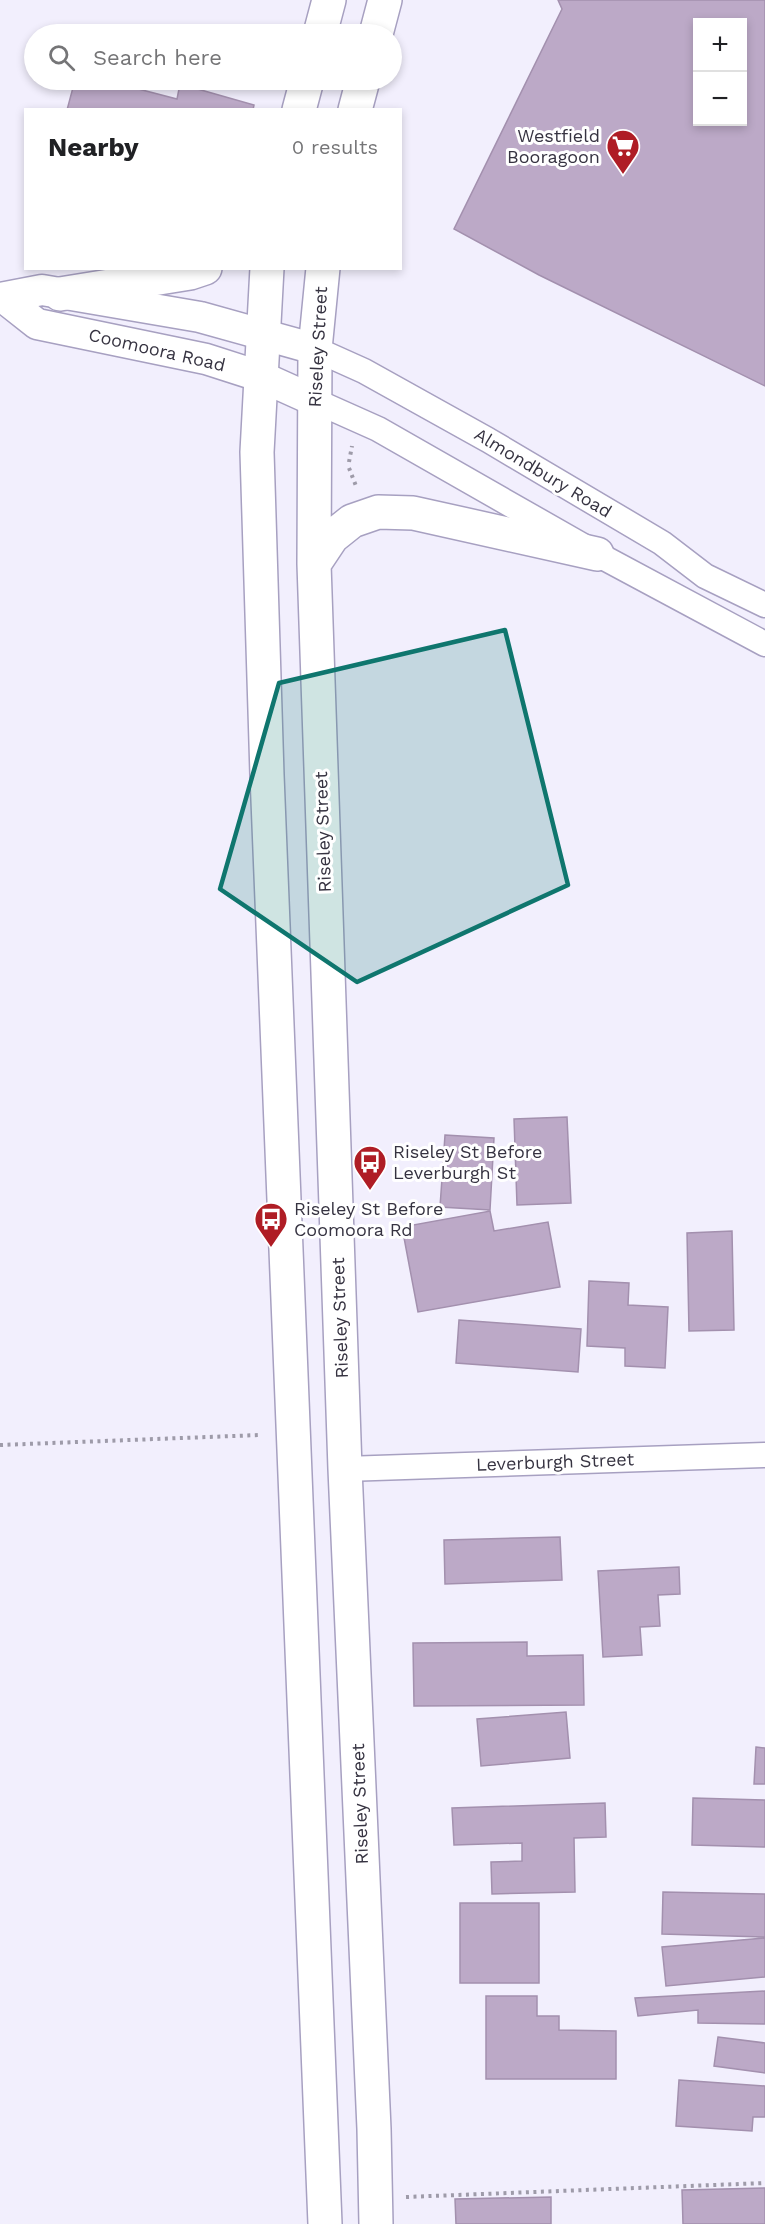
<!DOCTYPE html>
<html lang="en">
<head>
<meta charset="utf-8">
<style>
  body { margin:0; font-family:"Work Sans",sans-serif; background:#f6f6f6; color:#202124 }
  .controls { position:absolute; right:18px; top:18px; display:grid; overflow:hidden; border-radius:0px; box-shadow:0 3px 9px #0003 }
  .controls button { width:54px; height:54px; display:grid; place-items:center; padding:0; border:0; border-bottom:2px solid #e0e0e0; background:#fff; color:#202124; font:30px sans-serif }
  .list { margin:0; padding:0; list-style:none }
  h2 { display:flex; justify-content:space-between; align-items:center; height:78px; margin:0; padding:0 24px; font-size:26px }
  h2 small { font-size:20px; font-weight:400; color:#757577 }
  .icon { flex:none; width:33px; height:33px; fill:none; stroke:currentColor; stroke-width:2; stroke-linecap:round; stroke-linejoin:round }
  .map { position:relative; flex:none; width:765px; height:2224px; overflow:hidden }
  .search { position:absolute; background:#fff; box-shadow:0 3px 9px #0003; left:24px; top:24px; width:378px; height:66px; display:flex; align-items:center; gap:15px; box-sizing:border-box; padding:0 21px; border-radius:33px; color:#757577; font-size:22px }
  .panel { position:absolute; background:#fff; box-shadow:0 3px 9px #0003; left:24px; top:108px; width:378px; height:162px; border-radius:0px }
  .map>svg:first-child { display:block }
</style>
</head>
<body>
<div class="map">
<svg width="765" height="2224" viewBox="0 0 765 2224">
  <rect width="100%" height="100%" fill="#f2effd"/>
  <path fill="#bca9c7" stroke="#a390ae" stroke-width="1.5" fill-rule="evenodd" d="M 558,0 L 765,0 L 765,386 L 539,275 L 454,229 L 562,9 ZM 698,22 L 742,22 L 742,122 L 698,122 Z
    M 75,80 L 104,80 L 177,99 L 180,84 L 254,105 L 253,110 L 67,110 Z
    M 567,1117 L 571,1203 L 517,1205 L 514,1119 Z
    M 445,1135 L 494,1138 L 490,1210 L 440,1207 Z
    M 490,1211 L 494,1231 L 548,1222 L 560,1287 L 418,1312 L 402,1227 Z
    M 732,1231 L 734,1330 L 689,1331 L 687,1233 Z
    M 589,1281 L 629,1283 L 628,1305 L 668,1307 L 665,1368 L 625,1366 L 625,1348 L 587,1346 Z
    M 459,1320 L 581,1329 L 578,1372 L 456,1363 Z
    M 560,1537 L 562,1580 L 445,1584 L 444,1540 Z
    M 679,1567 L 680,1594 L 658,1595 L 660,1626 L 640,1627 L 642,1655 L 603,1657 L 598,1571 Z
    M 527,1642 L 527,1656 L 583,1655 L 584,1705 L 414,1706 L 413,1643 Z
    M 566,1712 L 570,1758 L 481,1766 L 477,1719 Z
    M 756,1747 L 765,1748 L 765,1784 L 754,1784 Z
    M 693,1798 L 765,1800 L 765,1847 L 692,1845 Z
    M 605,1803 L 606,1837 L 574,1838 L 575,1892 L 492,1894 L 491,1862 L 522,1861 L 522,1843 L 454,1845 L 452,1808 Z
    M 663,1892 L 765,1894 L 765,1937 L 662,1934 Z
    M 460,1903 L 539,1903 L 539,1983 L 460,1983 Z
    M 765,1938 L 765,1977 L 666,1986 L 662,1947 Z
    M 765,1991 L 765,2024 L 698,2023 L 698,2010 L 638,2016 L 635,1998 Z
    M 486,1996 L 537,1996 L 537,2016 L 559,2016 L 559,2030 L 616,2031 L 616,2079 L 486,2079 Z
    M 718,2037 L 765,2043 L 765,2073 L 714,2066 Z
    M 679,2080 L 765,2086 L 765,2117 L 753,2117 L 752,2131 L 676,2126 Z
    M 765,2188 L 765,2224 L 683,2224 L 682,2190 Z
    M 551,2197 L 551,2224 L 456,2224 L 455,2199 Z"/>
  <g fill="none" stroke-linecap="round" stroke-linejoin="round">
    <defs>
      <path id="minor" d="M 315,349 L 364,371 L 488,440 L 662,543 L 705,576 L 765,605
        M 313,400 L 378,429 L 597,554 L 765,644
        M 345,1469 L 765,1455"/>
      <path id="tertiary" d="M 0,298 L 42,290 L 200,317 L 315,349
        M 4,298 L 37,324 L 206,359 L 262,377 L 313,400"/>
      <path id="trunk" d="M 320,34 L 329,0
        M 376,34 L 385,0
        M 299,110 L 307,80
        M 355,110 L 363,80
        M 267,268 L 257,452 L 267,775 L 325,2224
        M 323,268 L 315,349 L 314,564 L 345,1469 L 374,2129 L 376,2224
        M 60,294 L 190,273 L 205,268
        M 314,564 L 332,537 L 352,521 L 378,512 L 413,513 L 597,554"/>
    </defs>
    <use href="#minor" stroke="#a7a0c1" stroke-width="27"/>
    <use href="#tertiary" stroke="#a7a0c1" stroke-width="33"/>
    <use href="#trunk" stroke="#a7a0c1" stroke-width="36"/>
    <path stroke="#9e9ba9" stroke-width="4" stroke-dasharray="3 4.5" stroke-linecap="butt" d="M 349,462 L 352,446
      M 349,468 L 356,486
      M 0,1445 L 260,1435
      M 406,2197 L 765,2183"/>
    <use href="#minor" stroke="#fff" stroke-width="24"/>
    <use href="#tertiary" stroke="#fff" stroke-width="30"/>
    <use href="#trunk" stroke="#fff" stroke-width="33"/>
  </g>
  <path fill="#0f766e" fill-opacity="0.2" stroke="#0f766e" stroke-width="4.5" stroke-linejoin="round" d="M 505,630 L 568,885 L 357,982 L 220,889 L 279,683 Z"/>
  <defs>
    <symbol id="supermarket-pin" viewBox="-11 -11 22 30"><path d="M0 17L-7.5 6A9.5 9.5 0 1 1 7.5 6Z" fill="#af1d25" stroke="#fff"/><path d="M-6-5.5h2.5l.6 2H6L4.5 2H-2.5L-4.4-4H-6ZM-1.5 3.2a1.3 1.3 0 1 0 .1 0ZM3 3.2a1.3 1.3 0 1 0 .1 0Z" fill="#fff"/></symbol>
    <symbol id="bus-pin" viewBox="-11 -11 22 30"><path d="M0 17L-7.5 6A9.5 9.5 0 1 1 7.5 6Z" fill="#af1d25" stroke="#fff"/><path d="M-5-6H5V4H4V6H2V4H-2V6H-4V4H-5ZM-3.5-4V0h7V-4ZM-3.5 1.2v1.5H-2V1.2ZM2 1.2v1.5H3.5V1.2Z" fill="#fff"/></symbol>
  </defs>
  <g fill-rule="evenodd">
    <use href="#supermarket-pin" x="604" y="127" width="38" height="52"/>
    <use href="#bus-pin" x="351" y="1143" width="38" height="52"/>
    <use href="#bus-pin" x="252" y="1200" width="38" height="52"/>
  </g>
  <g text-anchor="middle" stroke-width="6" stroke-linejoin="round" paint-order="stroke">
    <g font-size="18" fill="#363341" stroke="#fff" text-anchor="start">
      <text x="600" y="142" text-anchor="end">Westfield<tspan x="600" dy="21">Booragoon</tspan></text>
      <text x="393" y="1158">Riseley St Before<tspan x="393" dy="21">Leverburgh St</tspan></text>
      <text x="294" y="1215">Riseley St Before<tspan x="294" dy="21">Coomoora Rd</tspan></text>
    </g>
    <g font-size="18" fill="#363341" stroke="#fff">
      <text transform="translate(318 347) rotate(-87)" y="6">Riseley Street</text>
      <text transform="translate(157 350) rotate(13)" y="6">Coomoora Road</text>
      <text transform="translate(543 473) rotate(31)" y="6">Almondbury Road</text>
      <text transform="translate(323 832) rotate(-92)" y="6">Riseley Street</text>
      <text transform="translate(340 1318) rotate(-92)" y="6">Riseley Street</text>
      <text transform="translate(555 1462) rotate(-2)" y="6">Leverburgh Street</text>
      <text transform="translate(360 1804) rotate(-92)" y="6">Riseley Street</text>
    </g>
  </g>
</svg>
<div class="controls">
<button>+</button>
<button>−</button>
</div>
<div class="search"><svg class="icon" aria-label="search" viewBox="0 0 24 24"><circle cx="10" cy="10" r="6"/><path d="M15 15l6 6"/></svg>Search here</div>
<section class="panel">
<h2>Nearby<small>0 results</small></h2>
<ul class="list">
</ul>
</section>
</div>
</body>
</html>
